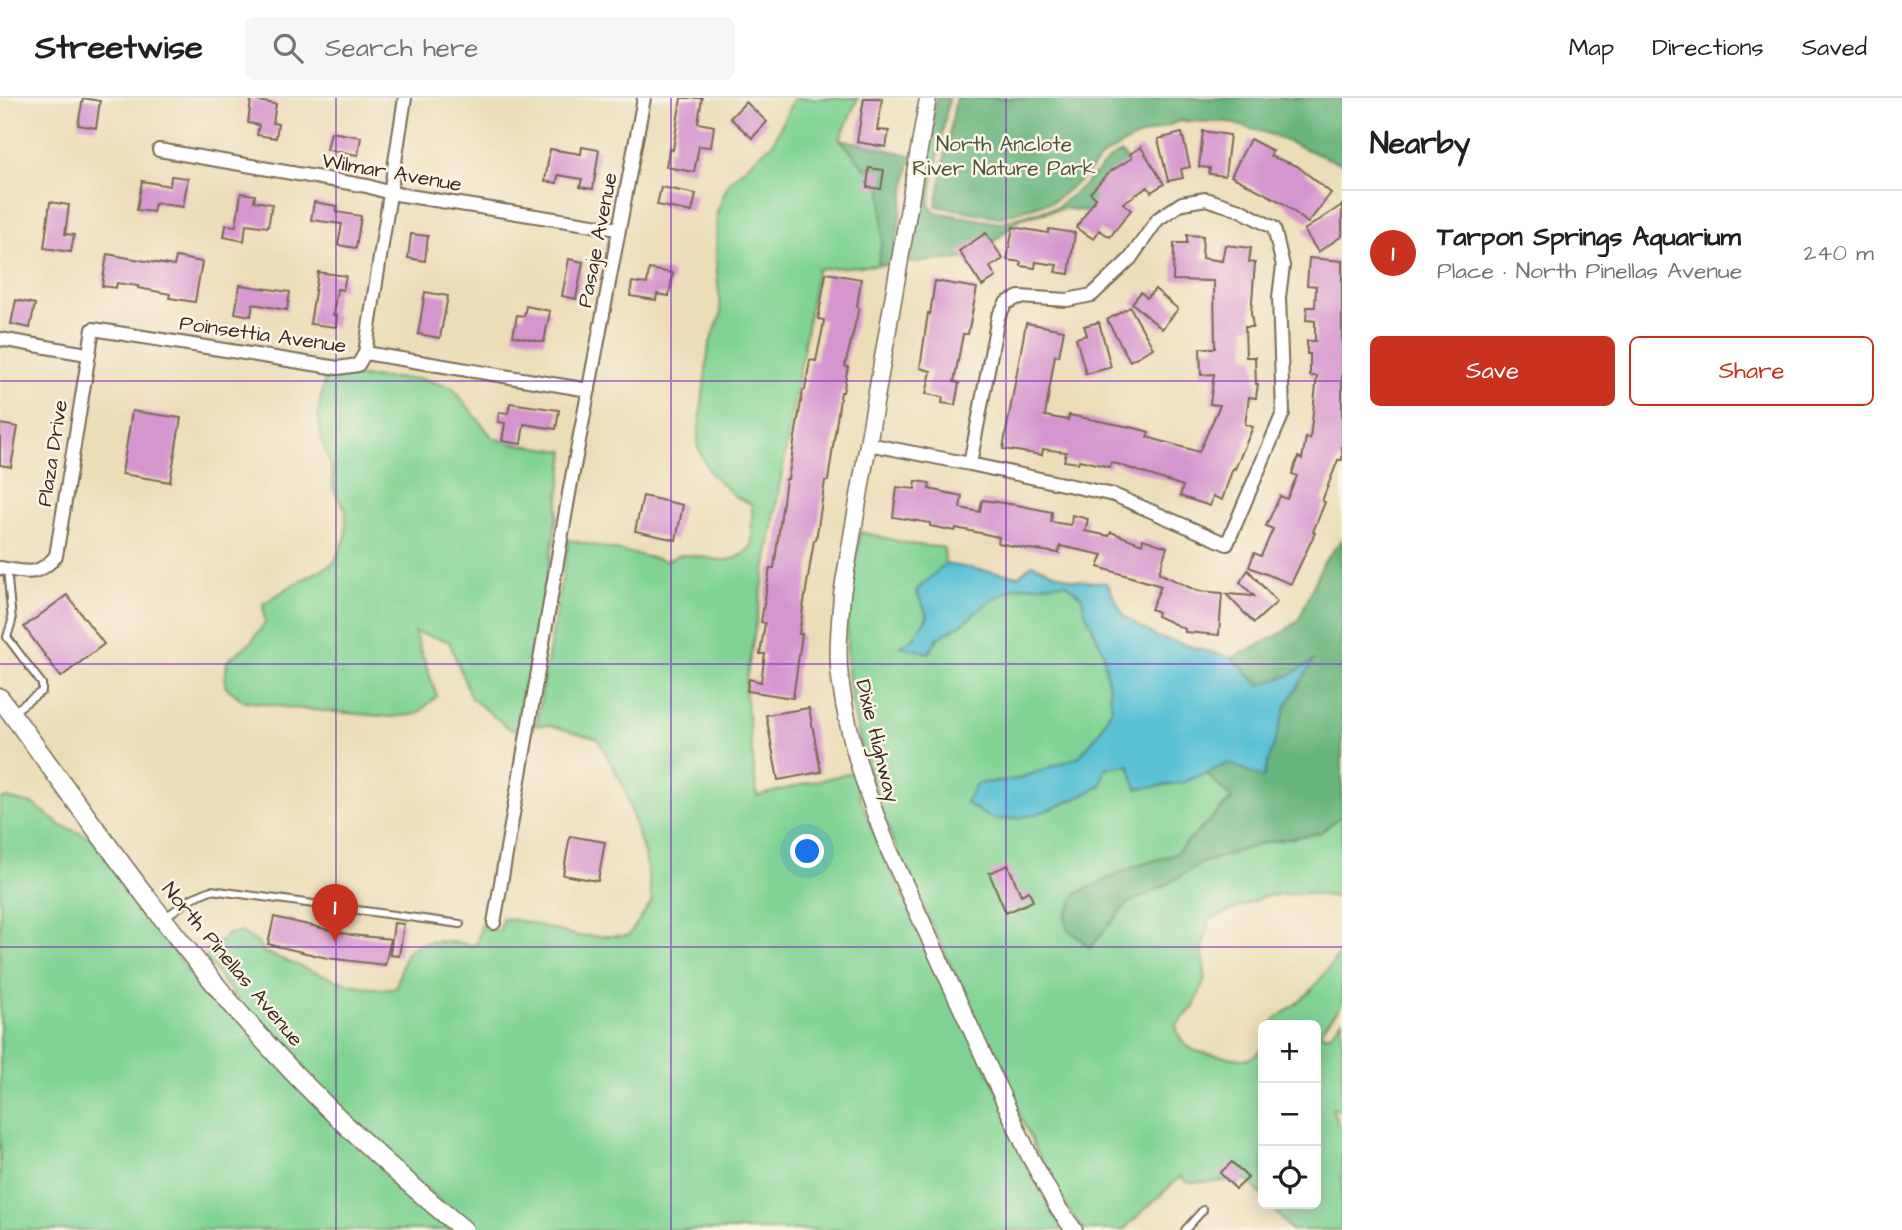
<!DOCTYPE html>
<html lang="en">
<head>
<meta charset="utf-8">
<style>
  body { margin:0; font-family:"Architects Daughter",sans-serif; background:#f6f6f6; color:#202124 }
  .controls { position:absolute; right:21px; bottom:21px; display:grid; overflow:hidden; border-radius:10px; box-shadow:0 4px 18px #0003 }
  .controls button { width:63px; height:63px; display:grid; place-items:center; padding:0; border:0; border-bottom:2px solid #e0e0e0; background:#fff; color:#202124; font:35px sans-serif }
  .you { position:absolute; left:808px; top:754px; width:24px; height:24px; margin:-18px; border:5px solid #fff; border-radius:50%; background:#1a73e8; box-shadow:0 0 0 10px #1a73e833 }
  .badge { display:grid; place-items:center; width:46px; height:46px; border-radius:50%; background:#c8321e; color:#fff; font-size:23px; font-weight:700 }
  .pin { position:absolute; translate:-50% -58px; filter:drop-shadow(0 2px 4px #0008) }
  .pin::after { content:''; position:absolute; top:37px; width:24px; height:21px; background:inherit; clip-path:polygon(0 0,100% 0,50% 100%) }
  .list { margin:0; padding:0; list-style:none }
  h2 { display:flex; justify-content:space-between; align-items:center; height:91px; margin:0; padding:0 28px; font-size:30px }
  h2 small { font-size:23px; font-weight:400; color:#757577 }
  .list li { display:grid; grid-template-columns:46px 1fr auto; gap:21px; align-items:center; box-sizing:border-box; height:126px; padding:0 28px; border-top:2px solid #e0e0e0 }
  .list b { display:block; font-size:26px; white-space:nowrap }
  .list p { margin:0; font-size:23px; white-space:nowrap; color:#757577 }
  .list em { font-size:23px; font-style:normal; color:#757577 }
  .actions { display:flex; gap:14px; padding:21px 28px }
  .actions a { flex:1; padding:16px 0; border:2px solid #c8321e; border-radius:10px; text-align:center; font-size:24px; color:#c8321e }
  .actions .main { background:#c8321e; color:#fff }
  .icon { flex:none; width:38px; height:38px; fill:none; stroke:currentColor; stroke-width:2; stroke-linecap:round; stroke-linejoin:round }
  .map { position:relative; flex:none; width:1342px; height:1132px; overflow:hidden }
  header { display:flex; align-items:center; gap:42px; box-sizing:border-box; height:98px; padding:0 35px; background:#fff; border-bottom:2px solid #e0e0e0 }
  header strong { font-size:33px }
  nav { display:flex; gap:38px; margin-inline-start:auto; font-size:24px }
  .search { width:490px; height:63px; background:#f6f6f6; display:flex; align-items:center; gap:18px; box-sizing:border-box; padding:0 24px; border-radius:10px; color:#757577; font-size:26px }
  main { display:flex }
  aside { flex:1; background:#fff }
  .map>svg:first-child { display:block }
</style>
</head>
<body>
<header>
<strong>Streetwise</strong>
<div class="search"><svg class="icon" aria-label="search" viewBox="0 0 24 24"><circle cx="10" cy="10" r="6"/><path d="M15 15l6 6"/></svg>Search here</div>
<nav><a>Map</a><a>Directions</a><a>Saved</a></nav>
</header>
<main>
<div class="map">
<svg width="1342" height="1132" viewBox="0 0 1342 1132">
  <rect width="100%" height="100%" fill="#fcf5e5"/>
  <filter id="ink" filterUnits="userSpaceOnUse"><feTurbulence type="fractalNoise" baseFrequency=".0143" numOctaves="2"/><feDisplacementMap in="SourceGraphic" scale="14" xChannelSelector="R" yChannelSelector="G"/><feConvolveMatrix kernelMatrix="1 2 1 2 8 2 1 2 1" color-interpolation-filters="sRGB"/></filter>
  <filter id="wash" filterUnits="userSpaceOnUse"><feTurbulence type="fractalNoise" baseFrequency=".00686" numOctaves="4" result="noise"/><feDisplacementMap in="SourceGraphic" scale="28" xChannelSelector="R" yChannelSelector="G"/><feGaussianBlur stdDeviation="1.57" result="paint"/><feColorMatrix in="noise" values="0 0 0 0 0 0 0 0 0 0 0 0 0 0 0 0 0 1.4 0 .05"/><feComposite in="paint" operator="in"/></filter>
  <g filter="url(#wash)">
    <rect width="100%" height="100%" fill="#ecddb9"/>
    <path fill="#80d394" stroke="#5e7e59" stroke-width="2" d="M 794,0 L 858,0 L 840,41 L 882,89 L 882,141 L 878,167 L 817,171 L 745,589 L 757,698 L 853,674 L 861,702 L 882,755 L 1065,1132 L 475,1132 C 399,1070 327,1003 261,930 C 241,907 223,883 204,859 L 228,836 L 241,834 L 258,845 L 263,854 C 295,865 364,899 396,889 C 399,879 401,867 406,857 C 417,836 454,845 473,847 L 477,845 L 484,817 L 487,818 L 485,831 L 500,833 L 502,820 L 527,824 L 577,838 L 628,838 L 652,803 L 646,762 L 623,687 L 598,641 L 549,627 L 536,628 L 569,442 L 666,463 C 671,461 677,457 682,457 C 709,456 729,474 752,448 L 752,406 L 736,399 L 709,374 L 697,347 L 709,247 L 721,217 L 716,163 L 717,114 L 729,84 L 773,45 Z
      M 325,278 L 423,281 L 453,290 L 493,340 L 516,346 L 565,353 L 554,439 L 520,630 L 511,632 L 471,600 L 449,543 L 414,534 L 437,598 L 417,616 L 393,619 L 291,610 L 242,602 L 225,588 L 227,563 L 250,545 L 265,525 L 263,506 L 294,486 L 334,465 L 346,439 L 346,412 L 333,391 L 332,371 L 322,344 L 318,316 Z
      M 860,434 L 910,446 L 944,450 L 945,466 L 916,493 L 928,518 L 913,541 L 901,547 L 938,540 L 965,524 L 987,505 L 1015,489 L 1066,485 L 1082,499 L 1084,511 L 1103,553 L 1112,609 L 1099,635 L 1079,659 L 1018,681 L 976,686 L 966,705 L 1104,670 L 1130,667 L 1182,685 L 1206,675 L 1232,700 L 1175,756 L 1131,770 L 1076,796 L 1090,849 L 1127,805 L 1162,789 L 1202,765 L 1263,745 L 1319,735 L 1342,717 L 1342,800 L 1308,795 L 1265,798 L 1209,822 L 1203,848 L 1205,880 L 1194,909 L 1176,927 C 1181,954 1200,955 1223,958 C 1242,961 1248,966 1263,950 L 1263,1099 L 1248,1082 L 1187,1085 L 1181,1078 L 1123,1132 L 1083,1132 L 1065,1107 L 1037,1054 L 896,750 C 869,682 845,610 847,536 C 847,502 855,468 860,434 Z
      M 7,700 L 35,707 L 60,727 L 92,740 L 138,798 L 188,875 L 194,870 L 453,1132 L 0,1132 L 0,701 Z
      M 1342,853 L 1342,907 L 1319,935 L 1329,938 L 1342,922 L 1342,1012 L 1332,1011 L 1342,1034 L 1342,1132 L 1291,1132 L 1269,1106 L 1316,1106 L 1316,927 L 1270,926 L 1310,894 Z"/>
    <path fill="#68b57e" stroke="#52704e" stroke-width="2" d="M 936,0 L 949,0 L 929,107 L 935,114 L 999,125 L 1057,109 L 1085,86 L 1108,62 L 1121,55 L 1150,87 L 1102,116 L 1064,110 L 1019,121 L 976,160 L 908,165 Z
      M 956,0 L 1342,0 L 1342,66 L 1266,35 L 1228,24 L 1180,23 L 1133,41 L 1104,57 L 1080,82 L 1054,103 L 1000,119 L 936,108 Z
      M 840,41 L 911,57 L 892,166 L 878,167 L 882,141 L 882,89 Z
      M 1342,441 L 1342,717 L 1320,735 L 1263,745 L 1202,765 L 1162,789 L 1128,805 L 1090,850 L 1067,830 L 1065,819 L 1076,796 L 1131,770 L 1175,756 L 1232,701 L 1206,675 L 1229,665 L 1263,679 L 1286,608 L 1313,563 L 1291,577 L 1259,588 L 1232,560 L 1282,535 L 1299,521 L 1323,465 Z"/>
    <path fill="#59c1d6" stroke="#4a767a" stroke-width="2" d="M 945,466 L 1019,478 L 1032,466 L 1073,482 L 1107,485 L 1124,518 L 1157,539 L 1232,560 L 1259,587 L 1291,577 L 1314,562 L 1286,608 L 1263,680 L 1229,665 L 1182,685 L 1137,691 L 1129,667 L 1105,670 L 1101,688 C 1072,703 1030,724 995,721 C 986,720 974,710 966,705 L 976,686 L 1018,681 L 1079,659 L 1099,635 L 1112,610 L 1103,553 L 1084,511 L 1082,499 L 1066,485 L 1015,489 L 987,505 L 965,524 L 938,540 L 929,555 L 900,548 L 913,541 L 928,518 L 916,493 Z"/>
    <g id="blocks">
      <path fill="#d595cf" d="M 83,0 L 100,3 L 96,30 L 78,27 Z
        M 681,0 L 702,0 L 698,25 L 714,28 L 711,49 L 699,48 L 694,74 L 666,69 L 669,51 L 673,52 Z
        M 864,0 L 882,0 L 877,32 L 889,33 L 886,49 L 857,44 Z
        M 251,2 L 276,6 L 273,25 L 278,26 L 276,40 L 257,37 L 259,27 L 248,25 Z
        M 746,4 L 767,24 L 752,40 L 730,20 Z
        M 1203,33 L 1230,37 L 1225,78 L 1209,76 L 1210,70 L 1199,69 Z
        M 331,34 L 361,39 L 358,57 L 327,52 Z
        M 1182,35 L 1190,69 L 1181,71 L 1183,80 L 1168,83 L 1158,41 Z
        M 1250,41 L 1273,53 L 1270,58 L 1297,68 L 1331,95 L 1308,125 L 1283,105 L 1231,78 Z
        M 582,49 L 599,52 L 593,91 L 580,89 L 582,81 L 558,77 L 557,85 L 545,83 L 550,51 L 581,56 Z
        M 1141,49 L 1164,86 L 1151,94 L 1148,89 L 1123,105 L 1131,112 L 1110,139 L 1099,132 L 1094,141 L 1076,130 L 1096,100 L 1090,95 L 1108,75 L 1132,60 L 1130,56 Z
        M 869,70 L 884,72 L 881,91 L 867,89 Z
        M 171,78 L 188,80 L 183,109 L 155,105 L 153,114 L 137,112 L 142,83 L 170,88 Z
        M 661,89 L 696,96 L 692,114 L 657,107 Z
        M 241,95 L 255,97 L 254,103 L 272,106 L 268,129 L 246,126 L 244,143 L 224,139 L 226,127 L 236,128 Z
        M 50,104 L 69,107 L 65,136 L 74,137 L 71,154 L 44,150 Z
        M 314,104 L 337,108 L 336,114 L 361,118 L 356,150 L 338,147 L 342,126 L 311,122 Z
        M 1342,107 L 1342,138 L 1318,154 L 1304,132 Z
        M 1013,129 L 1048,135 L 1049,131 L 1075,135 L 1069,176 L 1055,174 L 1057,167 L 1036,164 L 1035,170 L 1021,168 L 1021,164 L 1007,162 Z
        M 986,135 L 1003,161 L 990,169 L 996,179 L 982,188 L 959,153 Z
        M 411,136 L 428,138 L 425,163 L 408,160 Z
        M 1187,137 L 1203,138 L 1202,160 L 1222,163 L 1225,147 L 1251,150 L 1249,164 L 1255,165 L 1251,216 L 1253,229 L 1245,229 L 1246,259 L 1255,259 L 1256,286 L 1258,286 L 1256,300 L 1249,299 L 1245,326 L 1253,329 L 1235,371 L 1233,370 L 1222,402 L 1213,398 L 1210,408 L 1180,398 L 1183,388 L 1111,364 L 1110,369 L 1079,362 L 1078,365 L 1064,363 L 1066,354 L 1043,351 L 1042,357 L 1003,351 L 1026,225 L 1064,232 L 1059,258 L 1055,257 L 1045,318 L 1068,322 L 1069,317 L 1135,330 L 1149,334 L 1147,339 L 1199,354 L 1220,307 L 1210,306 L 1214,276 L 1201,277 L 1200,250 L 1215,250 L 1214,183 L 1173,182 L 1174,145 L 1187,145 Z
        M 107,156 L 174,168 L 176,159 L 202,164 L 195,204 L 169,200 L 170,196 L 138,190 L 138,188 L 117,185 L 116,190 L 102,188 Z
        M 1309,160 L 1342,163 L 1342,362 L 1338,362 L 1322,403 L 1325,404 L 1313,434 L 1315,435 L 1291,486 L 1249,469 L 1254,455 L 1261,458 L 1273,431 L 1266,428 L 1280,398 L 1287,401 L 1297,378 L 1292,376 L 1298,359 L 1302,361 L 1306,340 L 1310,341 L 1317,278 L 1310,278 L 1310,256 L 1307,256 L 1307,243 L 1315,243 L 1315,223 L 1306,222 L 1307,209 L 1315,209 L 1316,188 L 1307,187 Z
        M 569,161 L 583,164 L 576,201 L 562,198 Z
        M 649,171 L 673,175 L 669,198 L 657,196 L 656,202 L 630,198 L 632,184 L 647,186 Z
        M 318,174 L 346,178 L 343,192 L 337,191 L 333,217 L 337,217 L 336,229 L 310,226 Z
        M 826,175 L 861,181 L 857,209 L 859,210 L 845,268 L 848,269 L 843,294 L 841,294 L 828,383 L 825,383 L 816,442 L 814,442 L 799,536 L 802,536 L 793,600 L 747,593 L 749,581 L 761,584 L 765,556 L 760,556 L 765,525 L 761,524 L 770,470 L 774,470 L 786,381 L 788,381 L 803,292 L 805,292 L 810,262 L 816,263 L 823,229 L 824,222 L 818,221 Z
        M 935,183 L 977,190 L 968,236 L 963,236 L 954,284 L 959,285 L 955,307 L 942,305 L 943,299 L 926,296 L 931,273 L 920,270 L 928,215 L 930,216 Z
        M 240,187 L 290,194 L 287,212 L 253,206 L 251,218 L 235,215 Z
        M 1155,191 L 1178,211 L 1162,231 L 1132,205 L 1141,194 L 1147,200 Z
        M 425,194 L 448,198 L 440,240 L 418,236 Z
        M 16,202 L 35,206 L 30,230 L 11,226 Z
        M 526,208 L 550,213 L 544,244 L 513,238 L 517,217 L 524,218 Z
        M 1130,209 L 1153,250 L 1130,263 L 1107,222 Z
        M 1099,224 L 1111,269 L 1086,276 L 1076,240 L 1087,237 L 1084,228 Z
        M 510,305 L 559,312 L 556,331 L 524,326 L 521,346 L 502,343 L 505,325 L 498,324 L 499,314 L 508,315 Z
        M 132,313 L 181,320 L 170,384 L 122,376 Z
        M 0,326 L 18,329 L 11,369 L 0,367 Z
        M 916,383 L 930,385 L 929,391 L 962,398 L 960,410 L 980,414 L 982,402 L 1017,407 L 1052,414 L 1051,424 L 1071,427 L 1072,417 L 1088,421 L 1085,433 L 1109,438 L 1111,434 L 1142,446 L 1143,441 L 1167,449 L 1159,475 L 1197,493 L 1222,495 L 1219,537 L 1185,534 L 1185,531 L 1157,518 L 1158,514 L 1151,511 L 1161,488 L 1098,469 L 1103,457 L 1060,448 L 1059,455 L 1023,450 L 998,445 L 999,439 L 956,430 L 955,433 L 930,428 L 930,425 L 893,419 L 897,389 L 915,391 Z
        M 643,398 L 683,407 L 676,442 L 635,433 Z
        M 1248,472 L 1277,504 L 1254,525 L 1226,496 L 1254,498 L 1240,484 Z
        M 67,497 L 104,546 L 61,579 L 24,529 Z
        M 809,610 L 821,674 L 778,682 L 766,617 Z
        M 570,738 L 605,744 L 598,783 L 563,777 Z
        M 1008,767 L 1021,797 L 1029,793 L 1033,803 L 1006,815 L 989,775 Z
        M 274,819 L 351,837 L 391,841 L 385,867 L 327,860 L 268,846 Z
        M 394,825 L 404,826 L 399,858 L 390,857 Z
        M 1232,1064 L 1248,1080 L 1236,1091 L 1220,1075 Z"/>
    </g>
  </g>
  <g filter="url(#ink)">
    <use href="#blocks" fill-opacity="0" stroke="#796954" stroke-width="2"/>
    <g fill="none" stroke-linecap="round" stroke-linejoin="round">
      <defs>
        <path id="service" d="M 7,471 L 12,523 L 7,539 L 42,586 L 42,593 L 13,614
          M 164,820 L 192,800 L 211,792 L 460,826
          M 1185,1132 L 1203,1112"/>
        <path id="minor" d="M 159,52 L 367,88 L 390,95 L 618,131
          M 1206,101 L 1240,112 L 1274,130 L 1283,168 L 1279,199 L 1283,315 L 1227,446 L 1114,397 L 970,366 L 998,219 L 1006,205 L 1019,199 L 1067,202 L 1092,197 L 1130,161 L 1158,121 L 1182,105 Z
          M 0,241 L 87,256
          M 365,255 L 405,0
          M 868,346 L 970,366
          M 0,470 C 26,474 37,480 56,458 L 93,231 L 338,270 L 358,267 L 365,255 L 589,292
          M 494,825 L 570,390 L 644,0"/>
        <path id="tertiary" d="M 928,0 L 842,496 C 840,526 836,557 841,587 C 849,644 868,699 889,752 L 1029,1057 L 1058,1110 L 1074,1132"/>
        <path id="secondary" d="M 0,600 C 83,712 163,829 256,934 C 320,1006 390,1071 464,1132"/>
      </defs>
      <use href="#service" stroke="#796954" stroke-width="10"/>
      <use href="#minor" stroke="#796954" stroke-width="16"/>
      <use href="#tertiary" stroke="#796954" stroke-width="19"/>
      <use href="#secondary" stroke="#796954" stroke-width="21"/>
      <use href="#service" stroke="#fff" stroke-width="6"/>
      <use href="#minor" stroke="#fff" stroke-width="12"/>
      <use href="#tertiary" stroke="#fff" stroke-width="16"/>
      <use href="#secondary" stroke="#fff" stroke-width="18"/>
    </g>
  </g>
  <path fill="none" stroke="#7b2cbf" stroke-width="2" stroke-opacity="0.55" d="M 336,0 L 336,1132M 671,0 L 671,1132M 1006,0 L 1006,1132M 0,283 L 1342,283M 0,566 L 1342,566M 0,849 L 1342,849"/>
  <g text-anchor="middle" stroke-width="5" stroke-linejoin="round" paint-order="stroke">
    <g font-size="21" fill="#4c543c" stroke="#fcf5e5">
      <text x="1004" y="53">North Anclote<tspan x="1004" dy="24">River Nature Park</tspan></text>
    </g>
    <g font-size="21" fill="#3b2a1e" stroke="#fcf5e5">
      <text transform="translate(392 74) rotate(10)" y="7">Wilmar Avenue</text>
      <text transform="translate(597 142) rotate(-79)" y="7">Pasaje Avenue</text>
      <text transform="translate(263 236) rotate(8)" y="7">Poinsettia Avenue</text>
      <text transform="translate(52 355) rotate(-81)" y="7">Plaza Drive</text>
      <text transform="translate(878 643) rotate(76)" y="7">Dixie Highway</text>
      <text transform="translate(233 866) rotate(50)" y="7">North Pinellas Avenue</text>
    </g>
  </g>
</svg>
<div class="controls">
<button>+</button>
<button>−</button>
<button><svg class="icon" aria-label="locate" viewBox="0 0 24 24"><circle cx="12" cy="12" r="6"/><path d="M12 2v4M12 18v4M2 12h4M18 12h4"/></svg></button>
</div>
<div class="you"></div>
<div class="pin badge" style="left:335px;top:844px">1</div>
</div>
<aside>
<h2>Nearby<small></small></h2>
<ul class="list">
<li><span class="badge">1</span><div><b>Tarpon Springs Aquarium</b><p>Place · North Pinellas Avenue</p></div><em>240 m</em></li>
</ul>
<div class="actions"><a class="main">Save</a><a>Share</a></div>
</aside>
</main>
</body>
</html>
